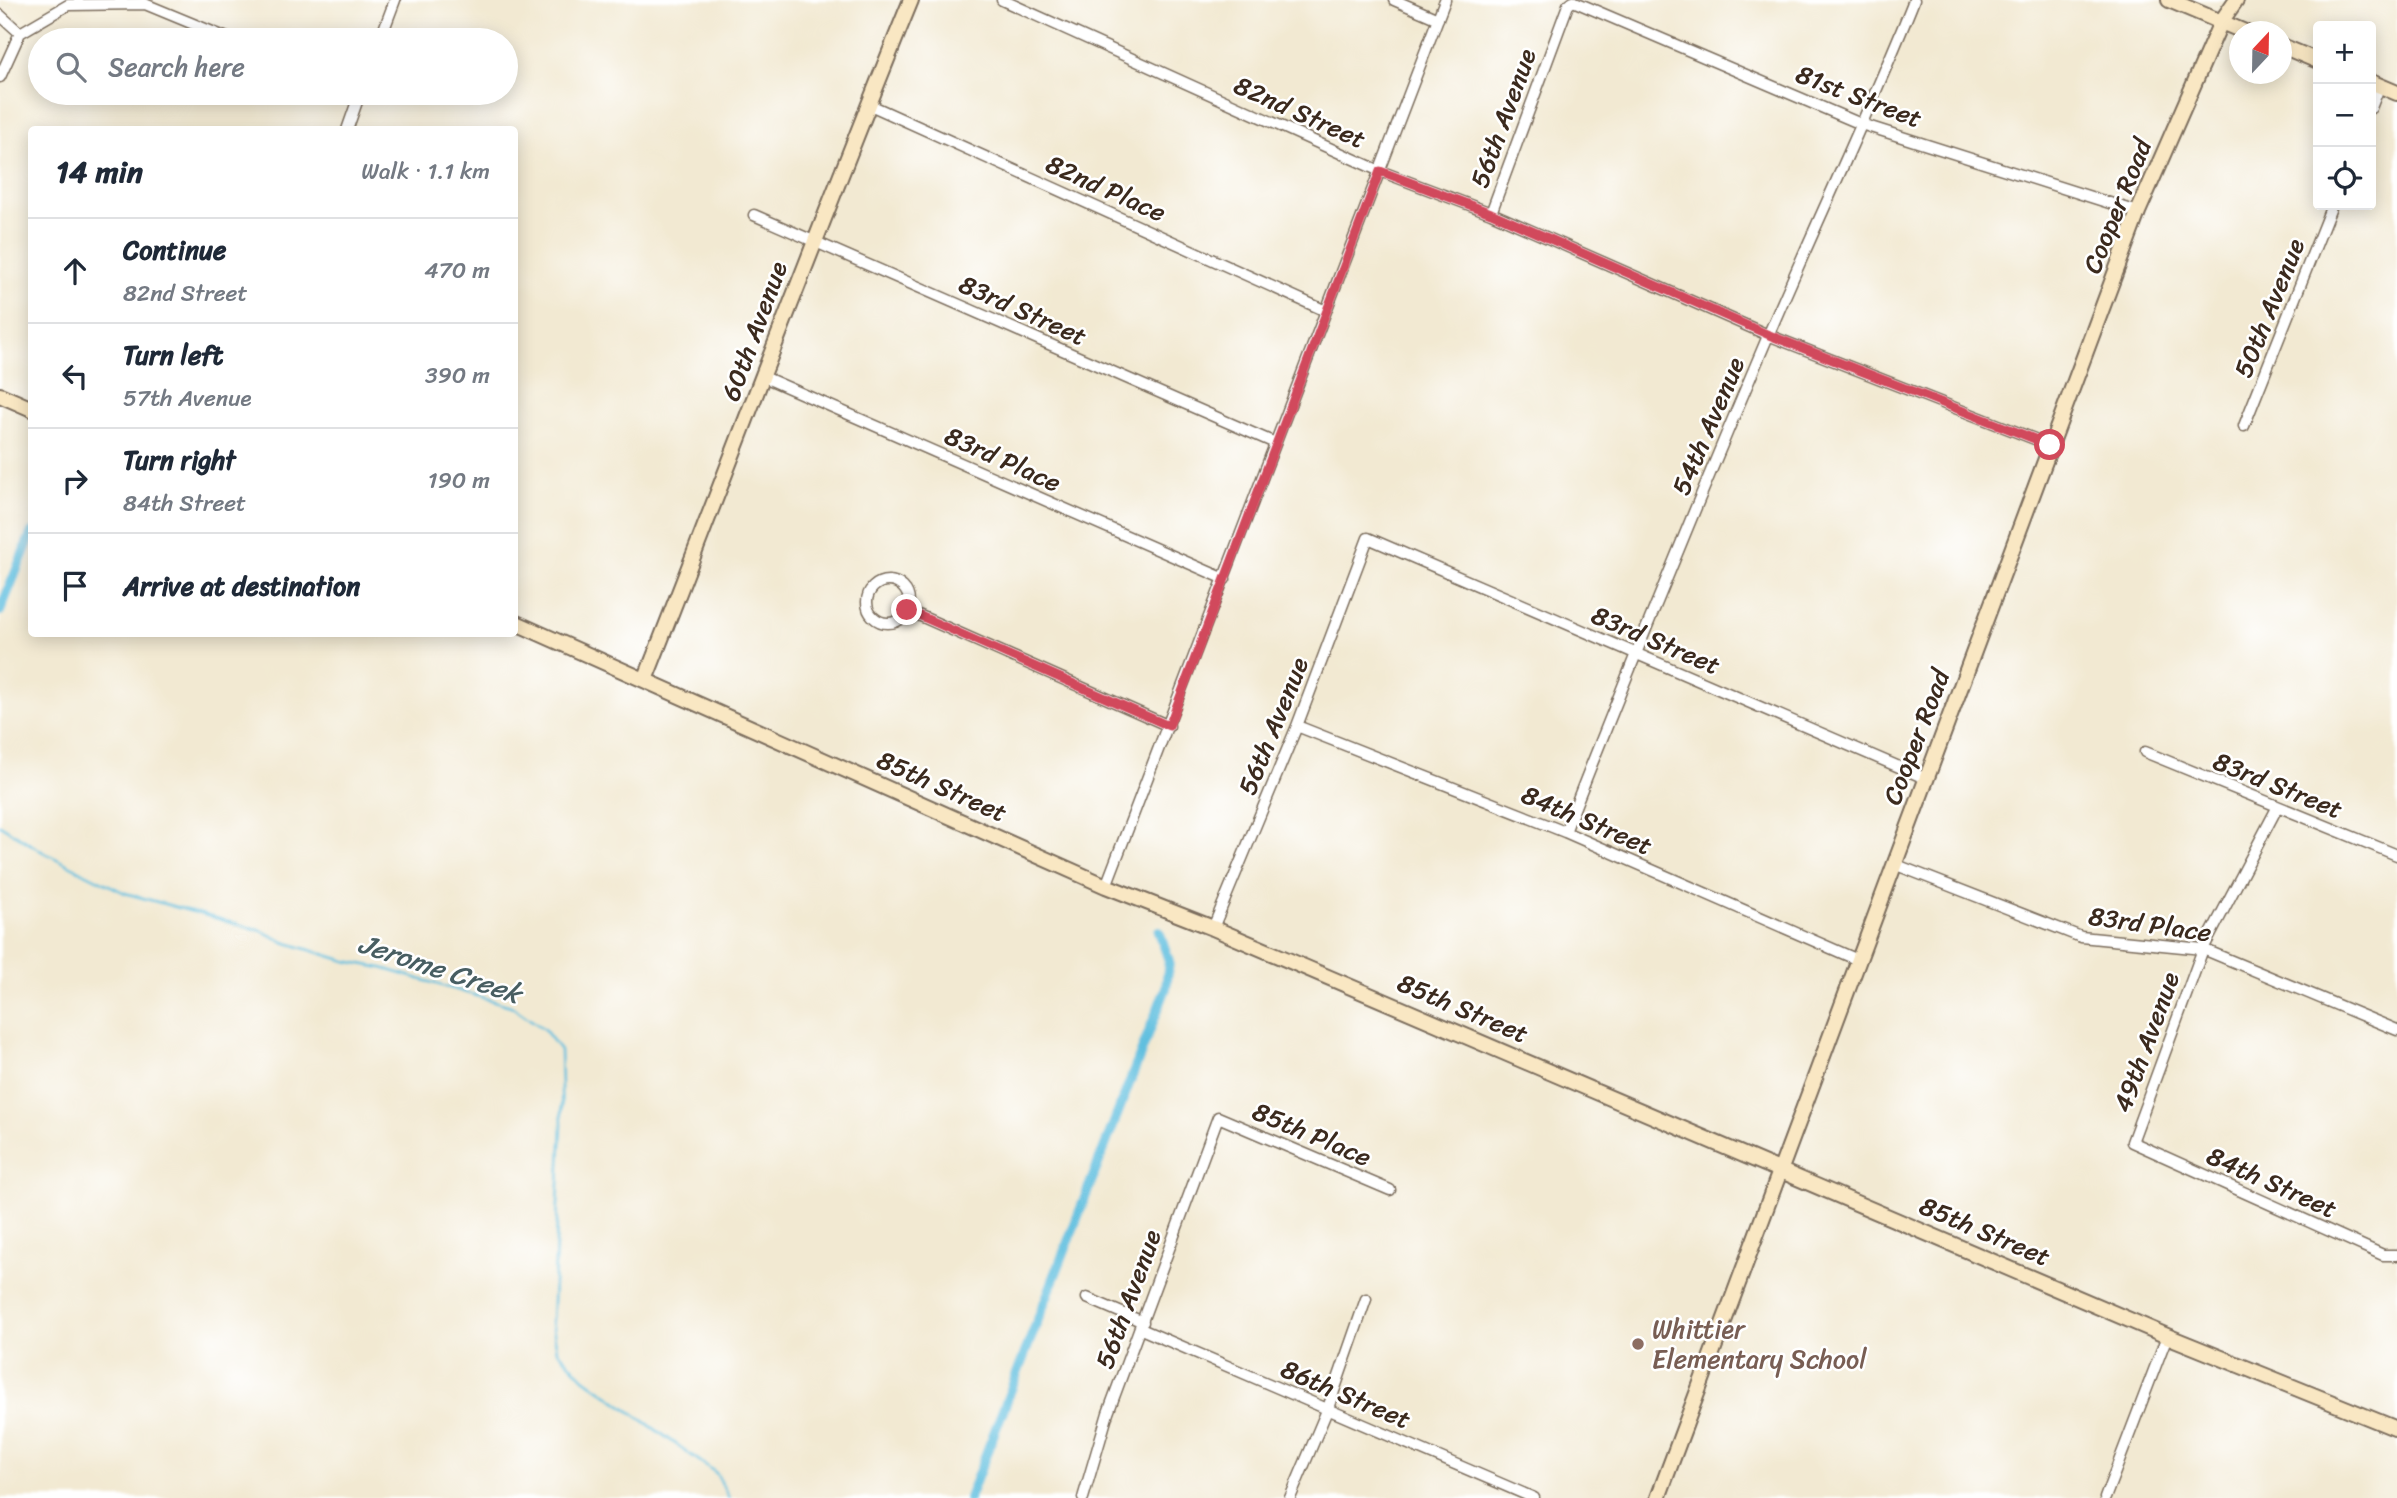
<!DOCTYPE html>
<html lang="en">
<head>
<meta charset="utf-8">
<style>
  body { margin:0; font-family:Sriracha,sans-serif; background:#f6f6f7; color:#1f2937 }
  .controls { position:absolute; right:21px; top:21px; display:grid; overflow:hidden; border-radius:7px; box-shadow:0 4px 18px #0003 }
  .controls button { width:63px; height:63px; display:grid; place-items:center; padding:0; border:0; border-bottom:2px solid #e0e1e3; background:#fff; color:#1f2937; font:35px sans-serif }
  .compass { position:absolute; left:2229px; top:21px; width:63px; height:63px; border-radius:50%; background:#fff; box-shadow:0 4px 18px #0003; rotate:22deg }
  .stop { position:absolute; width:21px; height:21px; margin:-16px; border:5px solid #d1495b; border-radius:50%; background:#fff }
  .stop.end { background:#d1495b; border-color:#fff; box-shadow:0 2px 7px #0008 }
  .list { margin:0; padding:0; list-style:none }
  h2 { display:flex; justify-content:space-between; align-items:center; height:91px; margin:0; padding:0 28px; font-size:30px }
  h2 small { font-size:23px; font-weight:400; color:#747a83 }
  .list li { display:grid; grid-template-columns:46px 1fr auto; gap:21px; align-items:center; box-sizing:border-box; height:105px; padding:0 28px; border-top:2px solid #e0e1e3 }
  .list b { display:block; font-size:26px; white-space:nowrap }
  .list p { margin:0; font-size:23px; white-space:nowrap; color:#747a83 }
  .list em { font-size:23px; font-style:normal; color:#747a83 }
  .icon { flex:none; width:38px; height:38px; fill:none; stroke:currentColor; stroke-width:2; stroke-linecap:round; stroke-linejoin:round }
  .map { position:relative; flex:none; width:2397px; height:1498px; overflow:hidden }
  .search { position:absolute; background:#fff; box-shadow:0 4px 18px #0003; left:28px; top:28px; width:490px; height:77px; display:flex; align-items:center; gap:18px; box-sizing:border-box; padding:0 24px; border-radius:38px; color:#747a83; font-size:26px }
  .panel { position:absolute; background:#fff; box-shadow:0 4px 18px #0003; left:28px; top:126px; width:490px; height:511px; border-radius:7px }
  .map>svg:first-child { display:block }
</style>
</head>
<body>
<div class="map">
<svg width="2397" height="1498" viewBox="0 0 2397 1498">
  <rect width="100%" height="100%" fill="#fff"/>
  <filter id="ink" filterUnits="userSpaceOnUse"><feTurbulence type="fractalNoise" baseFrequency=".0143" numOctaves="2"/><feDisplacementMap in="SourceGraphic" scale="14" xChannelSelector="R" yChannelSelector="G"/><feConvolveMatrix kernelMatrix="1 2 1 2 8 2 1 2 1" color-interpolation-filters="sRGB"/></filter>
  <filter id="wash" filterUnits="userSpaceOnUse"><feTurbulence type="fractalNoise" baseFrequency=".00686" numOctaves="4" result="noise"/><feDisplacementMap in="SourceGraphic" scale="28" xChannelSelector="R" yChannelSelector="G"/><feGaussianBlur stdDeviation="1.57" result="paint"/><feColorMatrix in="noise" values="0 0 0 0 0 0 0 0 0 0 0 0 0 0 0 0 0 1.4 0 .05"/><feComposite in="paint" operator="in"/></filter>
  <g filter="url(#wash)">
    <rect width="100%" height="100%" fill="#f2e9d2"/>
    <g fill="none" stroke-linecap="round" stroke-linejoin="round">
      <path stroke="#61bfdf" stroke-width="2.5" d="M 0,825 L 43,852 L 125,893 L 262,931 L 284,942 L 346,961 L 382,968 L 511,1006 L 544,1029 L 560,1050 L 562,1125 L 552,1322 L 557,1350 L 584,1378 L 716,1473 L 729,1498"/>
      <path stroke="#61bfdf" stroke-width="10" d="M 0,611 L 32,532
        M 969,1498 L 1166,988 L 1169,961 L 1159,931"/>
    </g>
  </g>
  <g filter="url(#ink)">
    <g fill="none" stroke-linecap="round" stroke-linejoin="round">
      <defs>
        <path id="street" d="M 1002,0 L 1380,171 L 1491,213 L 1768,335 L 2050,445
          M 1394,0 L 1438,19
          M 0,15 L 20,33
          M 20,33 L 68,5 L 145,4 L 232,40
          M 380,40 L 395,0
          M 0,77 L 20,33
          M 868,104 L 1326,311
          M 2371,108 L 2380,85
          M 347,130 L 360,93
          M 1491,213 L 1568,5 L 1573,1 L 1861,124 L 2138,212
          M 754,215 L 1275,443
          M 764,377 L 1225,579
          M 2244,426 L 2332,205
          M867 602a21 21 0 1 1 42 0a21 21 0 1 1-42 0Z
          M 907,610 L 1169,726
          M 1297,726 L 1565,832 L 1858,960
          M 2145,752 L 2397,855
          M 2277,808 L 2203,949 L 2132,1142 L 2383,1255 L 2397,1255
          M 1565,832 C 1630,666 1698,500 1768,336 C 1816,223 1869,113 1914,0
          M 1894,864 L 2081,937 L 2203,949 L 2397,1030
          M 1106,886 L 1445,0
          M 1213,928 L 1297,726 L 1368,538 L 1927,779
          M 1087,1298 L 1143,1322
          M 1141,1329 L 1534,1498
          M 1083,1498 L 1108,1413 L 1218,1117 L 1390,1190
          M 1290,1498 L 1328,1408 L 1366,1299
          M 2105,1498 L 2167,1336"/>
        <path id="secondary" d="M 2169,0 L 2245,32
          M 2282,46 L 2318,61
          M 2371,82 L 2397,93
          M 0,395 L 32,409
          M 514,622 L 1106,886 L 1213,928 L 2167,1336 L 2397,1429
          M 645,680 C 734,453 819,225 911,0
          M 1658,1498 L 2138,212 L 2221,22 L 2236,0"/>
      </defs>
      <use href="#street" stroke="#7b6d5d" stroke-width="13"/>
      <use href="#secondary" stroke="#7b6d5d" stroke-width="18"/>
      <use href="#street" stroke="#fff" stroke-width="10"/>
      <use href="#secondary" stroke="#f9e7c3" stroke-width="14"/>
    </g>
  </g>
  <g fill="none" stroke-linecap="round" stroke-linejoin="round" filter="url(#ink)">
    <path stroke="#d1495b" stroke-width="9" d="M 907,610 L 1169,726 L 1380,171 L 1491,213 L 1769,335 L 2050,445"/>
  </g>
  <circle fill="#8d6e63" stroke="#fff" stroke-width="2.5" cx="1638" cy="1344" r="7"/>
  <g text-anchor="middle" stroke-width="5" stroke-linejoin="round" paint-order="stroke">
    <g font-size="26" fill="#3b2a1e" stroke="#fff">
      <text transform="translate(1859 96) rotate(21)" y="9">81st Street</text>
      <text transform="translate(1300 112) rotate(24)" y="9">82nd Street</text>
      <text transform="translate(1503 118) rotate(-70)" y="9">56th Avenue</text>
      <text transform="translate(1106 188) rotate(24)" y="9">82nd Place</text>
      <text transform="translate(2117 206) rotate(-68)" y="9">Cooper Road</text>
      <text transform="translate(2269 308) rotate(-68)" y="9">50th Avenue</text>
      <text transform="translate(1023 310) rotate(24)" y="9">83rd Street</text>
      <text transform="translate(754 331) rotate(-70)" y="9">60th Avenue</text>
      <text transform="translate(1708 426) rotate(-67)" y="9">54th Avenue</text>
      <text transform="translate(1003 459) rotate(24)" y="9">83rd Place</text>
      <text transform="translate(1656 640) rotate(23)" y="9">83rd Street</text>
      <text transform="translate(1273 726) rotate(-68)" y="9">56th Avenue</text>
      <text transform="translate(1916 737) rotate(-69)" y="9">Cooper Road</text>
      <text transform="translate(2278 785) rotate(22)" y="9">83rd Street</text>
      <text transform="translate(942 786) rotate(24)" y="9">85th Street</text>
      <text transform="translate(1587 820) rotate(23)" y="9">84th Street</text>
      <text transform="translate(2150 924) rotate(8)" y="9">83rd Place</text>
      <text transform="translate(1463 1008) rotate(23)" y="9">85th Street</text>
      <text transform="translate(2146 1042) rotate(-70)" y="9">49th Avenue</text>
      <text transform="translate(1312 1134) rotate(23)" y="9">85th Place</text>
      <text transform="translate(2272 1182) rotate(24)" y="9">84th Street</text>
      <text transform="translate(1985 1231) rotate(23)" y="9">85th Street</text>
      <text transform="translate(1128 1299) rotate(-70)" y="9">56th Avenue</text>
      <text transform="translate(1346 1394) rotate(23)" y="9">86th Street</text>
    </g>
    <g font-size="26" fill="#785e54" stroke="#fff" text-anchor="start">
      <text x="1652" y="1338">Whittier<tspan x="1652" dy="30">Elementary School</tspan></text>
    </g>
    <g font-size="28" font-style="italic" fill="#485e62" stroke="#fff">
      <text transform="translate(440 968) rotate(18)" y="10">Jerome Creek</text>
    </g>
  </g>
</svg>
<div class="controls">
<button>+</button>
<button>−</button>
<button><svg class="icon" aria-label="locate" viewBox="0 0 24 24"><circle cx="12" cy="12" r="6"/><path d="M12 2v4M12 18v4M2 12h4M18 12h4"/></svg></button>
</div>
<svg class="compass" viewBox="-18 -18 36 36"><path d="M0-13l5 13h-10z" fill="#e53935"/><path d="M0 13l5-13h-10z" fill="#747a83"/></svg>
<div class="stop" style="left:2050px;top:445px"></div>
<div class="stop end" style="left:907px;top:610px"></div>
<div class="search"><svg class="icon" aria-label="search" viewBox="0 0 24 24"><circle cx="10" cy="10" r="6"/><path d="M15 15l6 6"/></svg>Search here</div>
<section class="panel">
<h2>14 min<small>Walk · 1.1 km</small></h2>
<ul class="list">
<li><svg class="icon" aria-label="ahead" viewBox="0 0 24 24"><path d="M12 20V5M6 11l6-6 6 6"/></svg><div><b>Continue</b><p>82nd Street</p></div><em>470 m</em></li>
<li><svg class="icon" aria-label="left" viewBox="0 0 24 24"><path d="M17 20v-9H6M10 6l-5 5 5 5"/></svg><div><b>Turn left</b><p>57th Avenue</p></div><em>390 m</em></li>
<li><svg class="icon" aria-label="right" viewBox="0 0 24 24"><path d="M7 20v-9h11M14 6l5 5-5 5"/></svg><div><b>Turn right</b><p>84th Street</p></div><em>190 m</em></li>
<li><svg class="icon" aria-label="arrive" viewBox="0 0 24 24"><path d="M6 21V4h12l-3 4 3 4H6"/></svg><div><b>Arrive at destination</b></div></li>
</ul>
</section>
</div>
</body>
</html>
